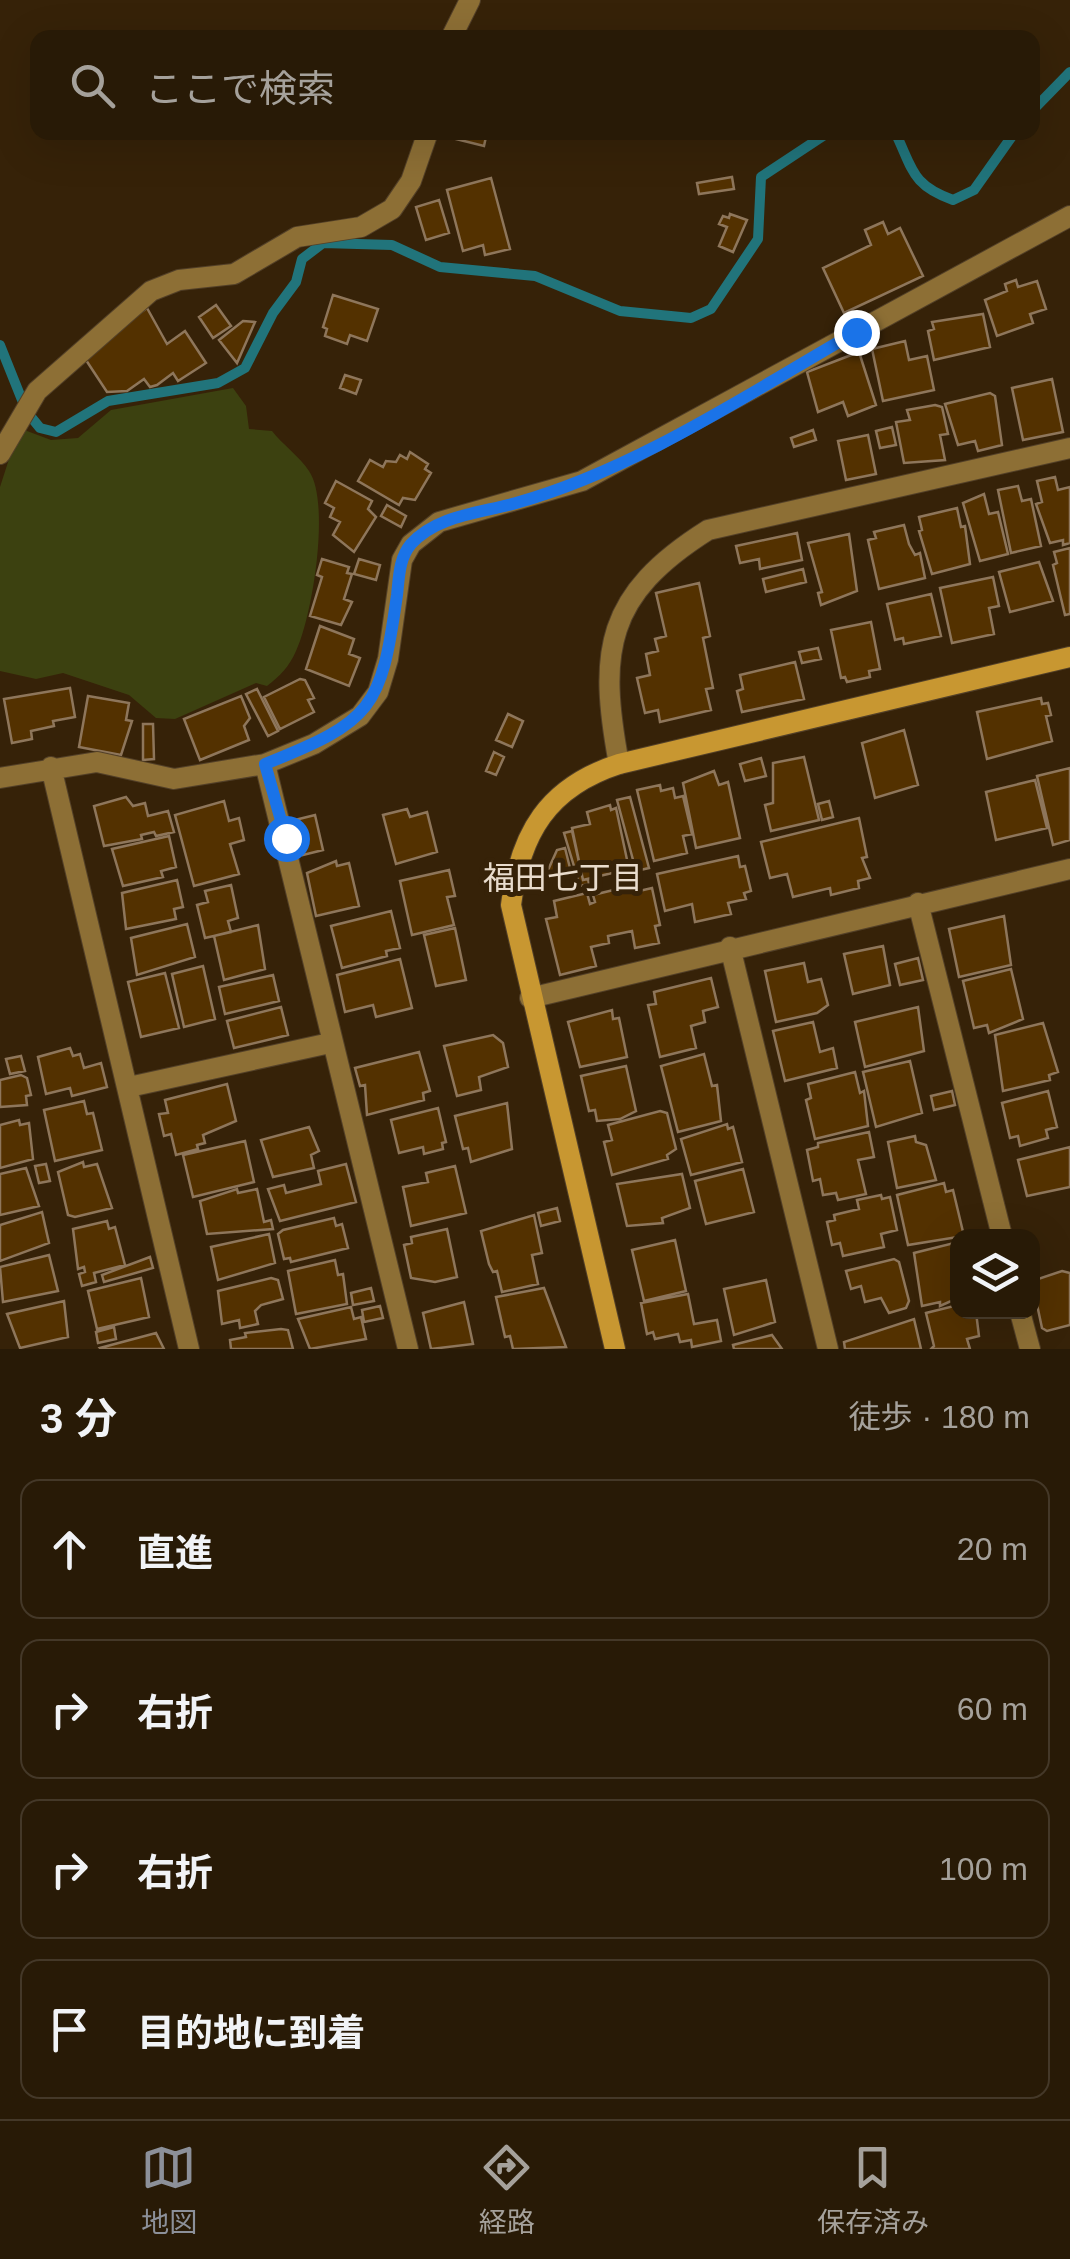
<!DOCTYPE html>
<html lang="ja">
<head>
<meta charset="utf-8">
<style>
  body { margin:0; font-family:Arial,"Noto Sans JP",sans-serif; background:#342714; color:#f1f3f6 }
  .controls { position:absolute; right:30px; bottom:30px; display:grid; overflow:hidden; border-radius:20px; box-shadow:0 10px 40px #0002 }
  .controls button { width:90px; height:90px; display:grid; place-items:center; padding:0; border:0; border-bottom:2px solid #443828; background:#281a06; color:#f1f3f6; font:50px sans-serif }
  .stop { position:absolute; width:30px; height:30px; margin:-22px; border:8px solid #1a73e8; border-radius:50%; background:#fff }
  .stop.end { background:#1a73e8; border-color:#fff; box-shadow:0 2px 10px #0008 }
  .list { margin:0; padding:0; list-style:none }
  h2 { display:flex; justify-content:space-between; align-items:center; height:130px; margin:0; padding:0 40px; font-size:42px }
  h2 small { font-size:32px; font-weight:400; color:#a5a19b }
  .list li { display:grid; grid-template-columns:65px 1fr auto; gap:30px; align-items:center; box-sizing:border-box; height:140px; margin:0 20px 20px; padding:0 20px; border:2px solid #443828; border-radius:20px }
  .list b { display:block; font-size:38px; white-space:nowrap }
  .list em { font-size:32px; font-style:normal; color:#a5a19b }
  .icon { flex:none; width:55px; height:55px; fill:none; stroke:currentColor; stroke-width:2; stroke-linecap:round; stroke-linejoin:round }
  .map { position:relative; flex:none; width:1070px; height:1349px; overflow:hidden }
  .search { position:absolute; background:#281a06; box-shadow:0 10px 40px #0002; left:30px; right:30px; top:30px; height:110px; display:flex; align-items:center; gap:25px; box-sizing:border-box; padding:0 35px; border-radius:20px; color:#a5a19b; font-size:38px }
  .sheet { height:770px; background:#281a06 }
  nav { display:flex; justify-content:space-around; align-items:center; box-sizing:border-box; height:140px; border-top:2px solid #443828; background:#281a06; font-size:28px; color:#a5a19b }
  nav a { display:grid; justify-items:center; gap:5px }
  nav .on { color:#8c9099 }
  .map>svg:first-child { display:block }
</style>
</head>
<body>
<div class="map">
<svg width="1070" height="1349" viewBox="0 0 1070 1349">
  <rect width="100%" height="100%" fill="#362208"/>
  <path fill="#3c4110" d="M 233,388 L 246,406 L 249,429 L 272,431 C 283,445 300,457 309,471 C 331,503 312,618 296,651 C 289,667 280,676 267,686 L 256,683 L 175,719 L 156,718 L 129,695 L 63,673 L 36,679 L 0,671 L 0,487 L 19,428 L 51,440 L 78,438 L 111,410 Z"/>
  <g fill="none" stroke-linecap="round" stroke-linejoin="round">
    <path stroke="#21747b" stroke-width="10" d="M 1032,111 L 1070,72
      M 895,132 C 913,169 911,185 953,200 L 974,190 L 1015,132
      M 0,345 L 22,400
      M 27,412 L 40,428 L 56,432 L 108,401 L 218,383 L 245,368 L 273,313 L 296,282 L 302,259 L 323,243 L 392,245 L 440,267 L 535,276 L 620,311 L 691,318 L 711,309 L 758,239 L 761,177 L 829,132"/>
  </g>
  <path fill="#533100" stroke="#8e765b" stroke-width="2.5" d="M 453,132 L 487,132 L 484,146 L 452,138 Z
    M 732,177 L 734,189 L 699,194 L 697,183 Z
    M 491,178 L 510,249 L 485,255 L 483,245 L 463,251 L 447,190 Z
    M 439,200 L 449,233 L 426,240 L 416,207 Z
    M 730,214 L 747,220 L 733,252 L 719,246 L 727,227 L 719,224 L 723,216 L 729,218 Z
    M 883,222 L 888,234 L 900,228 L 923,276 L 844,313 L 823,268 L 871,245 L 865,230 Z
    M 1016,280 L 1018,287 L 1037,281 L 1046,309 L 1030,314 L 1033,323 L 997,336 L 985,300 L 1007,291 L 1005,284 Z
    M 333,295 L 378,309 L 367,341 L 350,335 L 347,344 L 325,336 L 327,329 L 323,327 Z
    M 216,305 L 231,326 L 213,338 L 199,317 Z
    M 147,308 L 167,344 L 185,331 L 206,363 L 178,381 L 173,373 L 157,385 L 150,387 L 144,379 L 127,391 L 107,392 L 82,354 Z
    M 983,314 L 990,347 L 934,360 L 928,331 L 934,329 L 932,322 Z
    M 243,321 L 255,322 L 237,363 L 219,340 Z
    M 905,341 L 909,360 L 927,356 L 934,390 L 883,401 L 872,349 Z
    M 859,352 L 876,405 L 848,416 L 843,402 L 818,412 L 807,372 Z
    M 345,375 L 361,380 L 356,394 L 340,388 Z
    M 1052,379 L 1063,432 L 1023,440 L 1012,388 Z
    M 990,393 L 995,396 L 1002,445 L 978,451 L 975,441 L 958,445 L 945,404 Z
    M 935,405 L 942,407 L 948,434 L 940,435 L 945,460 L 904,463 L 896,422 L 910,420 L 907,410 Z
    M 892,427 L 896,445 L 880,448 L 876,431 Z
    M 813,430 L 816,440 L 794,447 L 791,438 Z
    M 868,435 L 876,474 L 846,480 L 838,441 Z
    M 410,452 L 428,464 L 425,469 L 431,473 L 415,500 L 403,498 L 399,505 L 358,481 L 370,460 L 383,467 L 386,461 L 396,462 L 400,455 L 407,459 Z
    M 1055,477 L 1058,490 L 1070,487 L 1070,543 L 1063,545 L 1063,540 L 1050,543 L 1036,504 L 1042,502 L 1037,481 Z
    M 336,481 L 372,501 L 368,509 L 376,517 L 354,552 L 333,535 L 340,522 L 330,517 L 334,508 L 325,503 Z
    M 1018,486 L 1022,501 L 1031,499 L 1041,546 L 1011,553 L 998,490 Z
    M 984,494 L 989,514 L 998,512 L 1008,554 L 980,561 L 963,503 Z
    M 387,505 L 406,516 L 401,527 L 381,516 Z
    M 957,508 L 961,527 L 965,526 L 970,564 L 932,574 L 919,531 L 922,530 L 919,517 Z
    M 904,525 L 909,544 L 915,555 L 920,553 L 925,578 L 879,589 L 868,540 L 876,538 L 874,532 Z
    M 797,533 L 802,560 L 760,569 L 759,559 L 740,563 L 736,546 Z
    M 849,534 L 857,591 L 821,605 L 818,593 L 822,592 L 808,543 Z
    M 1070,548 L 1070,614 L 1065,615 L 1053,565 L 1057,563 L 1054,552 Z
    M 322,559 L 349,567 L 347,573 L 352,574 L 344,599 L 352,602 L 341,625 L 310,616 L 322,577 L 317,575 Z
    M 359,559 L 380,565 L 376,580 L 354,574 Z
    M 1039,562 L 1053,601 L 1010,612 L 999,572 Z
    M 803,569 L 806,582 L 766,592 L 763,579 Z
    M 993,577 L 999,606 L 989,608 L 994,634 L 952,643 L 940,588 Z
    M 699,583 L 710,636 L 703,638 L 713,688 L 706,689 L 711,710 L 660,722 L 658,710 L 645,713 L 637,678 L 650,675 L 646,654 L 658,651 L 655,639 L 666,636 L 656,593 Z
    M 931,594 L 941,636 L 904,644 L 903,638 L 895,640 L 887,604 Z
    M 871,622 L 880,669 L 869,671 L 870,677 L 847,682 L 845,677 L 841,678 L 831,630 Z
    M 320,626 L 354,639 L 349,654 L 360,658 L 349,686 L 306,669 Z
    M 818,648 L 821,659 L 802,663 L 799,652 Z
    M 795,662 L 804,699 L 742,712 L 737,691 L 743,689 L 740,675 Z
    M 300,679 L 305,680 L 314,698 L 308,700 L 314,712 L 280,729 L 264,697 Z
    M 70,688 L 75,717 L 53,721 L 54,726 L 31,731 L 32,739 L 12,743 L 4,699 Z
    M 257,689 L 278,731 L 268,736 L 246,694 Z
    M 88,696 L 129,703 L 126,720 L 132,721 L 121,755 L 79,747 Z
    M 241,696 L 250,718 L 244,726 L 249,740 L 200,760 L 184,719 Z
    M 1041,698 L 1042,704 L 1048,703 L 1051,715 L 1046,716 L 1052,741 L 987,759 L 977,712 Z
    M 508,714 L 523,721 L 512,747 L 496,740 Z
    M 143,724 L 153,724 L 154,759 L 143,760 Z
    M 904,730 L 918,785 L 875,798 L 862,743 Z
    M 494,752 L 504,757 L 496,775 L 486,771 Z
    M 804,757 L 819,820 L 771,831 L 765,805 L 773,803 L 773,763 Z
    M 761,758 L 766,776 L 745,781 L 740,764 Z
    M 1070,768 L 1070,840 L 1053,845 L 1037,776 Z
    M 714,771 L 719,785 L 728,782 L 740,838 L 696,848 L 683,783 Z
    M 1035,780 L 1047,828 L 996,840 L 986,792 Z
    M 660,785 L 661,791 L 673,788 L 675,798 L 683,796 L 692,834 L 683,836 L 687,853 L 654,861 L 637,790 Z
    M 126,797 L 133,806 L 145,803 L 148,816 L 168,811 L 174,832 L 156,836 L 154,832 L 141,835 L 142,839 L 104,846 L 94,806 Z
    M 630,797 L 649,868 L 636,871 L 617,800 Z
    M 224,801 L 229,821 L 239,818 L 244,840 L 230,844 L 239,874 L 194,886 L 175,815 Z
    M 829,801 L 833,817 L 822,820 L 818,804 Z
    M 610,805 L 611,810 L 616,808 L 629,869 L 583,880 L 572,828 L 590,824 L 587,812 Z
    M 407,809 L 410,817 L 427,812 L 437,852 L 396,864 L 383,815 Z
    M 315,815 L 323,850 L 303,855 L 295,820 Z
    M 859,818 L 867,857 L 862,858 L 870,878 L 858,881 L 859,888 L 831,895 L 830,888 L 793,897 L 787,874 L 770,878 L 761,842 Z
    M 572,831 L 583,880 L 588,879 L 589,884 L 580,886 L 564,833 Z
    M 169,836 L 176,867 L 161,871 L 163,877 L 123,886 L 112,849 Z
    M 565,848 L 571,872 L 544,879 L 557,850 Z
    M 738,856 L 740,867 L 745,866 L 751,891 L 744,893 L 746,899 L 728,903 L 731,914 L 695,922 L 692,904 L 665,911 L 657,874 Z
    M 336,861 L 337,866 L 349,863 L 359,906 L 316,916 L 307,873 Z
    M 449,870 L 455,896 L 447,897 L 454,925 L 412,935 L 400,881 Z
    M 177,880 L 183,907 L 174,909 L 176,919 L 126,929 L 122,893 Z
    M 231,885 L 238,918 L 228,921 L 231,932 L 205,938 L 197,905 L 208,902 L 205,891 Z
    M 634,885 L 635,892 L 652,888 L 660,925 L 655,926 L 659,943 L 635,948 L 632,931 L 608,936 L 609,943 L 591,947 L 596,966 L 560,975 L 546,919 L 557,917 L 554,901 L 587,893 L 590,904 L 595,902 L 593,895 Z
    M 391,911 L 400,948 L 386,951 L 387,956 L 342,968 L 331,926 Z
    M 1004,916 L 1011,965 L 959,977 L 949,929 Z
    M 187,924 L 195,957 L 137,975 L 131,938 Z
    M 258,925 L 265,969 L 224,980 L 214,936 Z
    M 455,928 L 466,980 L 436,986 L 424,935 Z
    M 883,946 L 890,985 L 853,994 L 844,954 Z
    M 918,958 L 923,980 L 900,985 L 895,964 Z
    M 400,959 L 412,1008 L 376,1017 L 373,1005 L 345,1012 L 337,975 Z
    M 804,963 L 808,982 L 821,979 L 828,1005 L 817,1013 L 776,1022 L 765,971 Z
    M 203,966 L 215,1019 L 184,1027 L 172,974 Z
    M 1011,969 L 1023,1019 L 989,1033 L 987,1025 L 974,1028 L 963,981 Z
    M 165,973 L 179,1028 L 141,1037 L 128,982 Z
    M 273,975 L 279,1001 L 225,1014 L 219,987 Z
    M 711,978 L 718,1007 L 703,1011 L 705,1022 L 691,1026 L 696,1048 L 660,1057 L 648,1005 L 656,1004 L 654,992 Z
    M 281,1007 L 288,1035 L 234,1048 L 227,1021 Z
    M 918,1007 L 924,1051 L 865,1067 L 855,1022 Z
    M 612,1010 L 613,1019 L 619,1018 L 627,1057 L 580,1067 L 568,1022 Z
    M 813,1022 L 820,1052 L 833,1048 L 837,1068 L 785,1081 L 773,1031 Z
    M 1043,1023 L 1058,1072 L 1049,1075 L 1050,1080 L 1003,1091 L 995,1035 Z
    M 493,1035 L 503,1043 L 508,1067 L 479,1077 L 481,1090 L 457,1096 L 444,1046 Z
    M 70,1048 L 73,1056 L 80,1054 L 84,1068 L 101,1063 L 107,1087 L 72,1096 L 70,1088 L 46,1094 L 38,1057 Z
    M 419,1052 L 430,1091 L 423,1093 L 424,1100 L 367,1115 L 365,1085 L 360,1086 L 355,1068 Z
    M 704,1054 L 712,1086 L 717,1085 L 721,1121 L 678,1132 L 661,1066 Z
    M 21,1056 L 25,1071 L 10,1074 L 6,1059 Z
    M 910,1061 L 922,1113 L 876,1127 L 863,1072 Z
    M 626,1066 L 636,1111 L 620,1119 L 597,1121 L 595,1110 L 589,1111 L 581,1076 Z
    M 855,1072 L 860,1093 L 864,1091 L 868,1126 L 815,1139 L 806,1100 L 811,1098 L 808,1084 Z
    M 21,1075 L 27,1078 L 31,1095 L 26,1096 L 27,1105 L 0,1107 L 0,1080 Z
    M 227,1084 L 236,1121 L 203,1135 L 205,1143 L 197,1145 L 198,1149 L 176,1155 L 171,1134 L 164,1136 L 159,1114 L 168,1113 L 165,1100 Z
    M 952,1091 L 955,1105 L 934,1110 L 931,1096 Z
    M 1048,1091 L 1057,1127 L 1046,1130 L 1048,1138 L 1020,1146 L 1018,1136 L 1010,1138 L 1002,1103 Z
    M 84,1101 L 87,1114 L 93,1113 L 102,1150 L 55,1161 L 44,1110 Z
    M 507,1103 L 512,1149 L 471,1162 L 468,1148 L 463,1149 L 455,1116 Z
    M 438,1108 L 446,1142 L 442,1143 L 443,1149 L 424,1154 L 423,1147 L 399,1153 L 391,1120 Z
    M 660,1111 L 667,1113 L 676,1149 L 667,1155 L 668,1159 L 612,1175 L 604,1142 L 612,1140 L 608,1125 Z
    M 19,1120 L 20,1125 L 29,1123 L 33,1159 L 0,1168 L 0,1125 Z
    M 727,1124 L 728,1129 L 733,1127 L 742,1162 L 691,1175 L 681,1139 Z
    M 309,1127 L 319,1151 L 311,1155 L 314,1168 L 273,1177 L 261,1140 Z
    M 869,1132 L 874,1157 L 858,1160 L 866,1194 L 838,1200 L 836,1193 L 823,1195 L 820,1179 L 813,1181 L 807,1150 L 818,1147 L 818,1143 Z
    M 915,1136 L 916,1142 L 926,1145 L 936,1180 L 897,1188 L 888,1142 Z
    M 245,1141 L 254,1182 L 193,1197 L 183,1155 Z
    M 1070,1147 L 1070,1187 L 1027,1196 L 1018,1160 Z
    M 83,1162 L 84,1167 L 97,1164 L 112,1208 L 75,1217 L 68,1215 L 58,1172 Z
    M 46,1164 L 50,1181 L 39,1183 L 35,1166 Z
    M 346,1164 L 356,1202 L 280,1221 L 268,1189 L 284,1185 L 286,1193 L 321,1184 L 318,1171 Z
    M 455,1166 L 466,1213 L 411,1226 L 403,1187 L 428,1182 L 426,1173 Z
    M 26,1168 L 39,1206 L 0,1215 L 0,1174 Z
    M 743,1169 L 754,1212 L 706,1224 L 695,1181 Z
    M 682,1174 L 690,1208 L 662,1218 L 663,1223 L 627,1226 L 617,1184 Z
    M 944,1183 L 946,1192 L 953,1190 L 964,1236 L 908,1245 L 897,1195 Z
    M 237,1189 L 238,1193 L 257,1189 L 264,1222 L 271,1220 L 273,1229 L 207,1234 L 200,1201 Z
    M 881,1195 L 882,1199 L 890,1197 L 897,1230 L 881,1234 L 884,1247 L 843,1256 L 840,1243 L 832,1245 L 827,1222 L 835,1220 L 834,1215 L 859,1209 L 857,1200 Z
    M 557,1208 L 560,1221 L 541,1226 L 538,1213 Z
    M 42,1212 L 49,1243 L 0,1261 L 0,1225 Z
    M 534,1215 L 542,1253 L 532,1255 L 538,1284 L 502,1292 L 497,1271 L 493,1272 L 489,1264 L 481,1231 Z
    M 334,1218 L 336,1226 L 342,1224 L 348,1248 L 291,1262 L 290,1258 L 284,1259 L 278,1234 L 283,1230 Z
    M 107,1221 L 109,1229 L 115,1227 L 125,1265 L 94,1273 L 96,1282 L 82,1286 L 79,1274 L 85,1272 L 84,1267 L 78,1269 L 73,1229 Z
    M 447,1229 L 457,1277 L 435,1282 L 411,1278 L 404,1245 L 412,1243 L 411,1237 Z
    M 269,1234 L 275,1263 L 218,1280 L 211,1247 Z
    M 675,1240 L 686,1291 L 644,1301 L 632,1250 Z
    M 954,1243 L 958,1298 L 940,1306 L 940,1302 L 922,1306 L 914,1253 Z
    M 49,1255 L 58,1291 L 3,1302 L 0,1267 Z
    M 150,1257 L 153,1268 L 104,1282 L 102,1275 Z
    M 894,1259 L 899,1262 L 909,1301 L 906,1308 L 889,1313 L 881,1298 L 865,1302 L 861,1286 L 851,1289 L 846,1271 Z
    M 335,1260 L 338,1275 L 343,1274 L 347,1304 L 296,1314 L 288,1271 Z
    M 1062,1271 L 1070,1273 L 1070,1325 L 1047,1331 L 1042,1328 L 1032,1281 Z
    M 141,1278 L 149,1317 L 97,1329 L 88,1291 Z
    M 271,1278 L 278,1280 L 283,1299 L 261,1305 L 255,1311 L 258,1324 L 240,1328 L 239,1320 L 222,1324 L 218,1291 Z
    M 766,1280 L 775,1322 L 734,1335 L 724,1289 Z
    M 371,1288 L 374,1301 L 353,1305 L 351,1293 Z
    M 544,1288 L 566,1347 L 513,1349 L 510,1336 L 505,1337 L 496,1297 Z
    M 688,1294 L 694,1324 L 717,1320 L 721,1341 L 692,1347 L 691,1340 L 680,1342 L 678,1334 L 655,1339 L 653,1332 L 647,1334 L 641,1303 Z
    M 64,1301 L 68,1337 L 20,1348 L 7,1314 Z
    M 464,1302 L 473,1344 L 431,1349 L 423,1313 Z
    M 958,1305 L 958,1312 L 976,1312 L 979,1336 L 967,1339 L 970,1349 L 931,1349 L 934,1346 L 926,1313 Z
    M 380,1306 L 383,1318 L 364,1322 L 362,1310 Z
    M 351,1307 L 354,1319 L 361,1317 L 366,1339 L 310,1349 L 298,1319 Z
    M 914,1319 L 921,1349 L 845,1349 L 844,1342 Z
    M 114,1327 L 116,1339 L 98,1343 L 96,1332 Z
    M 281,1329 L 288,1330 L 293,1349 L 231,1349 L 230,1340 L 246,1337 L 245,1333 Z
    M 156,1333 L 164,1349 L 101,1349 L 100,1348 Z
    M 772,1335 L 782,1349 L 734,1349 L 733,1345 Z"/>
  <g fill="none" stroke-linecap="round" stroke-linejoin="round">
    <defs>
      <path id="street" d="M 451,38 L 470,0
        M 0,454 L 37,391 L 151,291 L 179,280 L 234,274 L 297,237 L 361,227 L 392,209 L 411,181 L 428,132
        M 265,764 L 408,1349
        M 619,764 C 598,651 605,595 708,530 L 1070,448
        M 51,767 L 189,1349
        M 0,778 L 97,762 L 174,779 L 265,764 L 314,744 L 360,716 L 378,692 L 388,659 L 402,560 L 411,544 L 439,522 L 582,481 L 1070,216
        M 918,903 L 1002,1236
        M 730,947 L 828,1349
        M 530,998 L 1070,869
        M 129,1087 L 330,1043
        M 1020,1312 L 1030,1349"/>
      <path id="secondary" d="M 615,1349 L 511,905 C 520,833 548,787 619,764 L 1070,657"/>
    </defs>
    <use href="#street" stroke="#534028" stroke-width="22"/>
    <use href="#secondary" stroke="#534028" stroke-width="22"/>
    <use href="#street" stroke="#8d6f35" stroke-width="20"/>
    <use href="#secondary" stroke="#c89731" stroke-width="20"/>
  </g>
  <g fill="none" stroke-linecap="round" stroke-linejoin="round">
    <path stroke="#1a73e8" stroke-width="12" d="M 286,838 L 265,764 C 373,721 381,709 397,595 C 399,578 399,558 411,544 C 437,515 481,513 516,503 C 637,469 748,394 856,332"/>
  </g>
  <g text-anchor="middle" stroke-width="10" stroke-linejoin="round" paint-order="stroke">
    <g font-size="32" fill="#e9dccd" stroke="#362208">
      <text x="563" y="889">福田七丁目</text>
    </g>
  </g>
</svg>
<div class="controls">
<button><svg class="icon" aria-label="layers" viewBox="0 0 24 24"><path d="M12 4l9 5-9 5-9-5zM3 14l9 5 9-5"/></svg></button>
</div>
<div class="stop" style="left:286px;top:838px"></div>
<div class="stop end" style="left:856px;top:332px"></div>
<div class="search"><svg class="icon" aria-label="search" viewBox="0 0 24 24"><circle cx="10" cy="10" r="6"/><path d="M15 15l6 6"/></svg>ここで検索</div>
</div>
<section class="sheet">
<h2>3 分<small>徒歩 · 180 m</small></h2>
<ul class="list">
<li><svg class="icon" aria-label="ahead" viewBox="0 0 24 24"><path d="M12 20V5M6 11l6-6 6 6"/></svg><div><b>直進</b></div><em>20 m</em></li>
<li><svg class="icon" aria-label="right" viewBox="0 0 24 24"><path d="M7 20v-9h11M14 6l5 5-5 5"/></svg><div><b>右折</b></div><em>60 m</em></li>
<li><svg class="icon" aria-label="right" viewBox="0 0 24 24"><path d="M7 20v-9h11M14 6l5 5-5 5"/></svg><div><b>右折</b></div><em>100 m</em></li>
<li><svg class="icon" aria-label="arrive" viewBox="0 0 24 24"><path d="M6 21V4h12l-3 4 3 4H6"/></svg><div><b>目的地に到着</b></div></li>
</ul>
</section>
<nav>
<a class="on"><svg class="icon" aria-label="map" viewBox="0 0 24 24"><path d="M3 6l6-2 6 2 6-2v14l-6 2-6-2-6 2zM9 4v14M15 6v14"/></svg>地図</a>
<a><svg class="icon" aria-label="directions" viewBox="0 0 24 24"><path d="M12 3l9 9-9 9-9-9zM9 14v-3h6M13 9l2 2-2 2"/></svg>経路</a>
<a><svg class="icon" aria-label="saved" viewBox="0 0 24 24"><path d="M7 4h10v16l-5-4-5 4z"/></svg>保存済み</a>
</nav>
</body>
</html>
